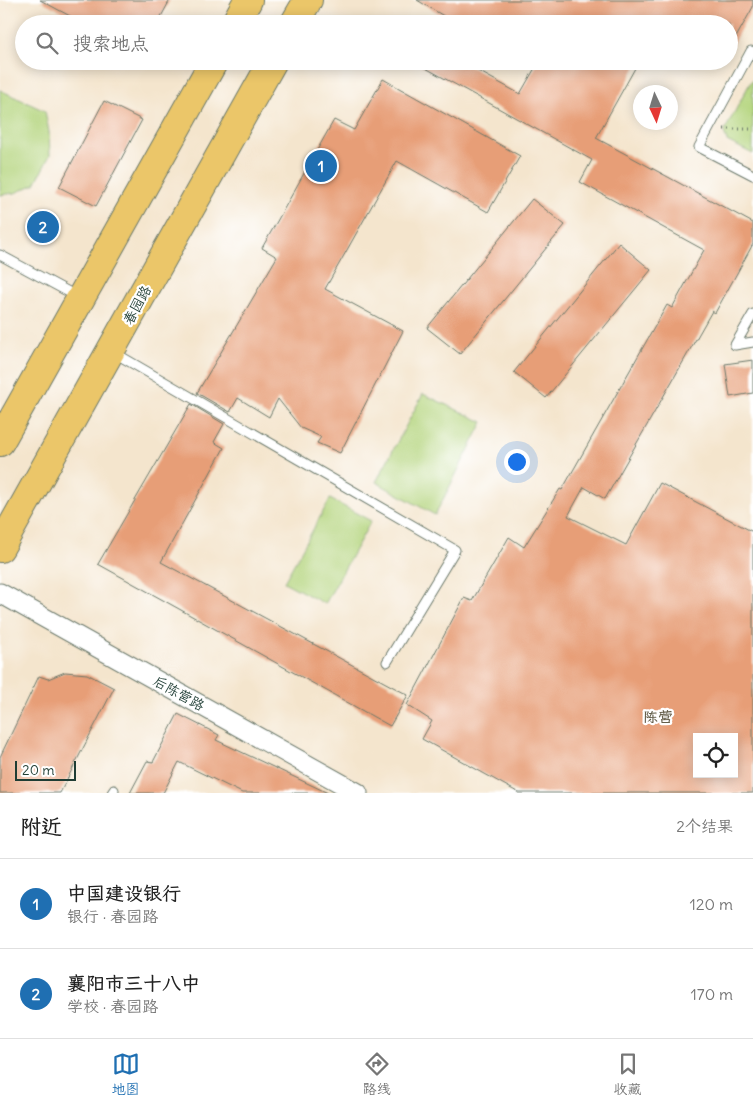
<!DOCTYPE html>
<html lang="zh">
<head>
<meta charset="utf-8">
<style>
  body { margin:0; font-family:Delius,"LXGW WenKai TC",sans-serif; background:#f6f6f6; color:#222 }
  .controls { position:absolute; right:15px; bottom:15px; display:grid; overflow:hidden; border-radius:0px; box-shadow:0 2px 12px #0003 }
  .controls button { width:45px; height:45px; display:grid; place-items:center; padding:0; border:0; border-bottom:1px solid #e0e0e0; background:#fff; color:#222; font:25px sans-serif }
  .compass { position:absolute; left:633px; top:85px; width:45px; height:45px; border-radius:50%; background:#fff; box-shadow:0 2px 12px #0003; rotate:176deg }
  .scale { position:absolute; left:15px; bottom:12px; width:61px; box-sizing:border-box; padding-left:5px; border:2px solid #1f3d34; border-top:0; font-size:14px; line-height:18px; white-space:nowrap; color:#1f3d34; -webkit-text-stroke:4px #fff; paint-order:stroke }
  .you { position:absolute; left:516px; top:461px; width:18px; height:18px; margin:-12px; border:4px solid #fff; border-radius:50%; background:#1a73e8; box-shadow:0 0 0 8px #1a73e833 }
  .badge { display:grid; place-items:center; width:32px; height:32px; border-radius:50%; background:#1f6fb2; color:#fff; font-size:16px; font-weight:700 }
  .pin { position:absolute; translate:-50% -50%; border:2px solid #fff; box-shadow:0 1px 5px #0006 }
  .list { margin:0; padding:0; list-style:none }
  h2 { display:flex; justify-content:space-between; align-items:center; height:65px; margin:0; padding:0 20px; font-size:21px }
  h2 small { font-size:16px; font-weight:400; color:#767676 }
  .list li { display:grid; grid-template-columns:32px 1fr auto; gap:15px; align-items:center; box-sizing:border-box; height:90px; padding:0 20px; border-top:1px solid #e0e0e0 }
  .list b { display:block; font-size:19px; white-space:nowrap }
  .list p { margin:0; font-size:16px; white-space:nowrap; color:#767676 }
  .list em { font-size:16px; font-style:normal; color:#767676 }
  .icon { flex:none; width:28px; height:28px; fill:none; stroke:currentColor; stroke-width:2; stroke-linecap:round; stroke-linejoin:round }
  .map { position:relative; flex:none; width:753px; height:793px; overflow:hidden }
  .search { position:absolute; background:#fff; box-shadow:0 2px 12px #0003; left:15px; right:15px; top:15px; height:55px; display:flex; align-items:center; gap:12px; box-sizing:border-box; padding:0 18px; border-radius:28px; color:#767676; font-size:19px }
  .sheet { height:245px; background:#fff }
  nav { display:flex; justify-content:space-around; align-items:center; box-sizing:border-box; height:70px; border-top:1px solid #e0e0e0; background:#fff; font-size:14px; color:#767676 }
  nav a { display:grid; justify-items:center; gap:2px }
  nav .on { color:#1f6fb2 }
  .map>svg:first-child { display:block }
</style>
</head>
<body>
<div class="map">
<svg width="753" height="793" viewBox="0 0 753 793">
  <rect width="100%" height="100%" fill="#fff"/>
  <filter id="ink" filterUnits="userSpaceOnUse"><feTurbulence type="fractalNoise" baseFrequency=".02" numOctaves="2"/><feDisplacementMap in="SourceGraphic" scale="10" xChannelSelector="R" yChannelSelector="G"/><feConvolveMatrix kernelMatrix="1 2 1 2 8 2 1 2 1" color-interpolation-filters="sRGB"/></filter>
  <filter id="wash" filterUnits="userSpaceOnUse"><feTurbulence type="fractalNoise" baseFrequency=".0096" numOctaves="4" result="noise"/><feDisplacementMap in="SourceGraphic" scale="20" xChannelSelector="R" yChannelSelector="G"/><feGaussianBlur stdDeviation="1.12" result="paint"/><feColorMatrix in="noise" values="0 0 0 0 0 0 0 0 0 0 0 0 0 0 0 0 0 1.4 0 .05"/><feComposite in="paint" operator="in"/></filter>
  <g filter="url(#wash)">
    <rect width="100%" height="100%" fill="#f4e5cd"/>
    <path fill="#b3d47b" stroke="#698858" d="M 751,81 L 753,81 L 753,154 L 727,141 L 724,132 Z
      M 0,90 L 45,111 L 49,132 L 50,155 L 35,184 L 15,193 L 0,195 Z
      M 423,394 L 483,422 L 435,515 L 376,482 Z
      M 330,499 L 371,521 L 325,604 L 284,582 Z"/>
    <g id="blocks">
      <path fill="#e79e77" fill-rule="evenodd" d="M 40,0 L 170,0 L 157,24 L 85,24 Z
        M 417,0 L 753,0 L 753,7 L 729,50 L 729,24 L 457,24 Z
        M 413,61 L 460,61 L 520,94 L 539,61 L 639,61 L 596,138 L 753,223 L 753,244 L 715,313 L 712,311 L 605,499 L 584,487 L 568,516 L 626,545 L 660,483 L 753,532 L 753,793 L 519,793 L 422,739 L 432,721 L 407,705 L 464,598 L 472,601 L 509,537 L 524,547 L 560,489 L 562,490 L 667,305 L 672,308 L 704,250 L 580,182 L 592,160 ZM 697,737 L 734,737 L 734,774 L 697,774 Z
        M 383,79 L 520,156 L 488,212 L 397,161 L 325,289 L 403,331 L 340,453 L 317,443 L 321,437 L 301,428 L 278,399 L 269,417 L 238,398 L 230,412 L 197,393 L 277,257 L 262,248 L 334,120 L 354,130 Z
        M 104,101 L 142,120 L 96,206 L 59,187 Z
        M 532,199 L 565,225 L 460,354 L 427,328 Z
        M 619,243 L 651,270 L 546,398 L 514,372 Z
        M 753,360 L 753,393 L 730,397 L 725,364 Z
        M 191,404 L 224,424 L 214,442 L 224,448 L 161,562 L 408,695 L 390,726 L 98,564 Z
        M 65,672 L 87,674 L 114,688 L 60,793 L 0,793 L 0,757 L 39,676 L 48,679 Z
        M 178,714 L 219,735 L 216,740 L 328,793 L 242,793 L 179,762 L 163,793 L 130,793 L 147,761 L 153,762 Z"/>
    </g>
  </g>
  <g filter="url(#ink)">
    <use href="#blocks" fill-opacity="0" stroke="#6a786a" stroke-width="1"/>
    <g fill="none" stroke-linecap="round" stroke-linejoin="round">
      <defs>
        <path id="lane" d="M 753,53 L 751,51 L 699,147 L 753,175
          M 0,255 L 78,297
          M 753,314 L 735,345 L 753,342
          M 113,352 L 455,550 L 387,662
          M 112,793 L 114,790"/>
        <path id="street" d="M 0,593 L 358,793"/>
        <path id="primary" d="M 235,24 L 248,0
          M 294,24 L 308,0
          M 0,442 L 214,61
          M 0,548 L 273,61"/>
      </defs>
      <use href="#lane" stroke="#6a786a" stroke-width="11"/>
      <use href="#street" stroke="#6a786a" stroke-width="21"/>
      <use href="#primary" stroke="#6a786a" stroke-width="30"/>
      <path stroke="#6a786a" stroke-width="3" stroke-dasharray="1 4" stroke-linecap="butt" d="M 724,129 L 753,129"/>
      <use href="#lane" stroke="#fff" stroke-width="9"/>
      <use href="#street" stroke="#fff" stroke-width="19"/>
      <use href="#primary" stroke="#ebc669" stroke-width="28"/>
    </g>
  </g>
  <g text-anchor="middle" stroke-width="4.5" stroke-linejoin="round" paint-order="stroke">
    <g font-size="14" fill="#1f3d34" stroke="#fff">
      <text transform="translate(137 305) rotate(-61)" y="5">春园路</text>
      <text transform="translate(179 693) rotate(29)" y="5">后陈营路</text>
    </g>
    <g font-size="15" font-weight="bold" fill="#655f4b" stroke="#fff">
      <text x="658" y="722">陈营</text>
    </g>
  </g>
</svg>
<div class="controls">
<button><svg class="icon" aria-label="locate" viewBox="0 0 24 24"><circle cx="12" cy="12" r="6"/><path d="M12 2v4M12 18v4M2 12h4M18 12h4"/></svg></button>
</div>
<svg class="compass" viewBox="-18 -18 36 36"><path d="M0-13l5 13h-10z" fill="#e53935"/><path d="M0 13l5-13h-10z" fill="#767676"/></svg>
<div class="scale">20 m</div>
<div class="you"></div>
<div class="pin badge" style="left:321px;top:166px">1</div>
<div class="pin badge" style="left:43px;top:227px">2</div>
<div class="search"><svg class="icon" aria-label="search" viewBox="0 0 24 24"><circle cx="10" cy="10" r="6"/><path d="M15 15l6 6"/></svg>搜索地点</div>
</div>
<section class="sheet">
<h2>附近<small>2个结果</small></h2>
<ul class="list">
<li><span class="badge">1</span><div><b>中国建设银行</b><p>银行 · 春园路</p></div><em>120 m</em></li>
<li><span class="badge">2</span><div><b>襄阳市三十八中</b><p>学校 · 春园路</p></div><em>170 m</em></li>
</ul>
</section>
<nav>
<a class="on"><svg class="icon" aria-label="map" viewBox="0 0 24 24"><path d="M3 6l6-2 6 2 6-2v14l-6 2-6-2-6 2zM9 4v14M15 6v14"/></svg>地图</a>
<a><svg class="icon" aria-label="directions" viewBox="0 0 24 24"><path d="M12 3l9 9-9 9-9-9zM9 14v-3h6M13 9l2 2-2 2"/></svg>路线</a>
<a><svg class="icon" aria-label="saved" viewBox="0 0 24 24"><path d="M7 4h10v16l-5-4-5 4z"/></svg>收藏</a>
</nav>
</body>
</html>
